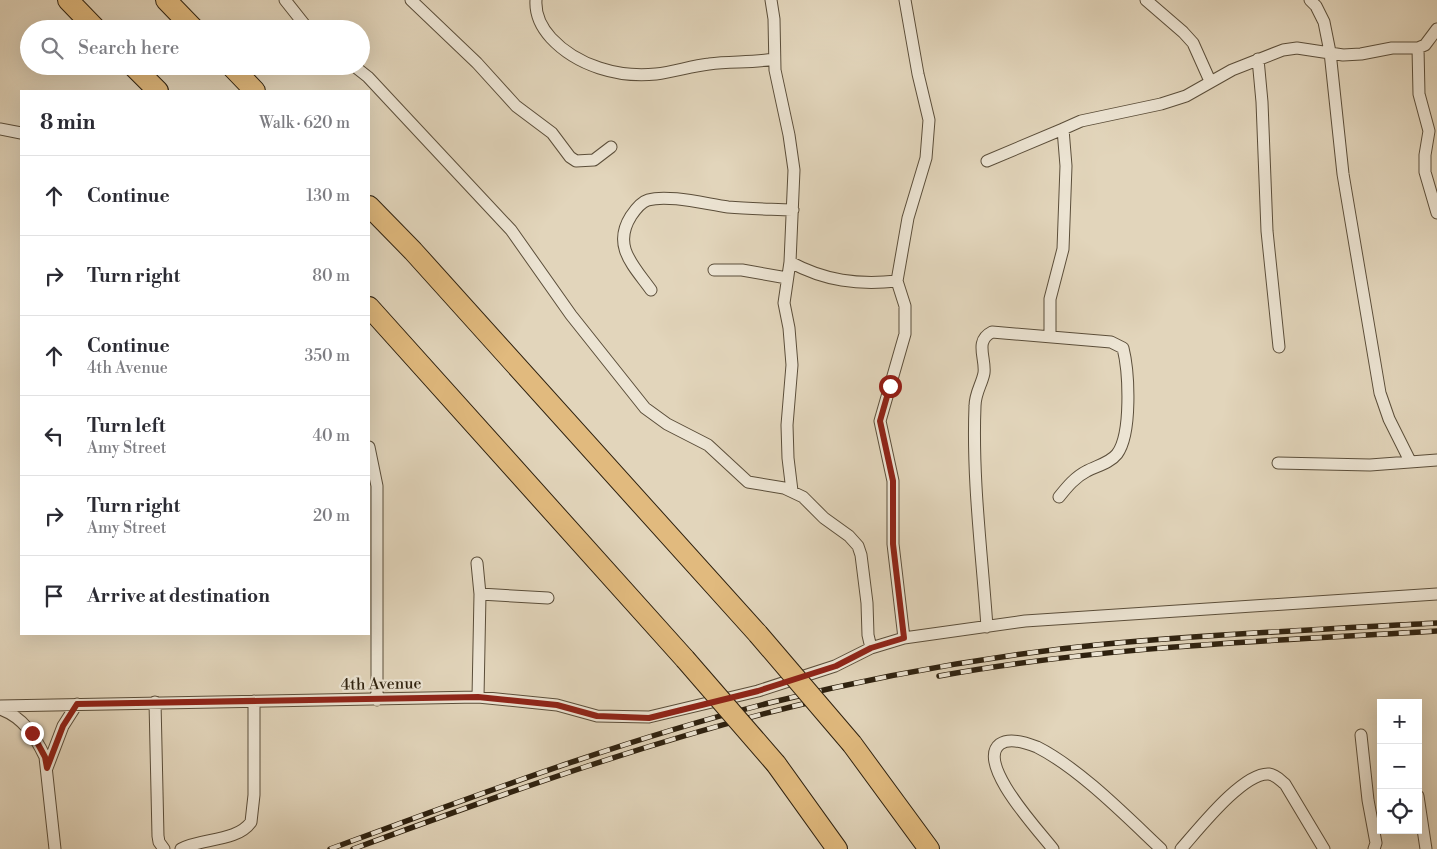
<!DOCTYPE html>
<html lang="en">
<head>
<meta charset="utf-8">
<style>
  body { margin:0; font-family:"Libre Bodoni",serif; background:#f2f2f3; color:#2b2b33 }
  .controls { position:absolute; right:15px; bottom:15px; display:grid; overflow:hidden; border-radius:0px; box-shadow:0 5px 20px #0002 }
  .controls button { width:45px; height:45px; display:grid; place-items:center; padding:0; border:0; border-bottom:1px solid #e1e1e2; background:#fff; color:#2b2b33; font:25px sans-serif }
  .stop { position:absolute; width:15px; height:15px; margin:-11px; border:4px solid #8f2418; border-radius:50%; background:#fff }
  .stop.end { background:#8f2418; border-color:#fff; box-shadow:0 1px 5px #0008 }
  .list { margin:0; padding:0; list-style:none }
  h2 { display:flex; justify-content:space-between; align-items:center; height:65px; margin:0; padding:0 20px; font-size:21px }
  h2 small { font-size:16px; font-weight:400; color:#7c7c81 }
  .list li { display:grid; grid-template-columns:32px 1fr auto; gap:15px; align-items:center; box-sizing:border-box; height:80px; padding:0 20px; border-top:1px solid #e1e1e2 }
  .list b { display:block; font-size:19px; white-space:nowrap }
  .list p { margin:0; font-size:16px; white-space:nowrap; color:#7c7c81 }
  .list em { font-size:16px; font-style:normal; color:#7c7c81 }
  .icon { flex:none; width:28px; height:28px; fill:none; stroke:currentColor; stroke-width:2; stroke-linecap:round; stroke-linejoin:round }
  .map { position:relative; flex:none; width:1437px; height:849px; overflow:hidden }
  .search { position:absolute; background:#fff; box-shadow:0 5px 20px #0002; left:20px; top:20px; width:350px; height:55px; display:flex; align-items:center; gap:12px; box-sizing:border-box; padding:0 18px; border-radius:28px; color:#7c7c81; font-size:19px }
  .panel { position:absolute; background:#fff; box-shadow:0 5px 20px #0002; left:20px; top:90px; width:350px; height:545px; border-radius:0px }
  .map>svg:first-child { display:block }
</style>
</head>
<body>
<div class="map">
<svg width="1437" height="849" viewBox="0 0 1437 849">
  <rect width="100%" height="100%" fill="#e2d5bb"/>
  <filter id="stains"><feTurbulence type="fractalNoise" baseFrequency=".004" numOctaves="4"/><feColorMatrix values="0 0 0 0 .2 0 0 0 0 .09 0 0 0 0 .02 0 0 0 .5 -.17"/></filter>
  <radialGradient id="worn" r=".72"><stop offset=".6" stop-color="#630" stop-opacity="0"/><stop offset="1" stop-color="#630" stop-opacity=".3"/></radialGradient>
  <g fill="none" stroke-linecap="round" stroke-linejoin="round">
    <defs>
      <path id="street" d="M 285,0 L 308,29
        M 411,0 L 477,63 L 516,106 L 552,133 L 570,157 L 576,161 L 594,160 L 611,147
        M 536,0 C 535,15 541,27 551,38 C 577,66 619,78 656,74 C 674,72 691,66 709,64 C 731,61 752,63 774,59
        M 771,0 L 774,19 L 775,70 L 789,135 L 794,170 L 790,262 L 784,303 L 789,328 L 792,365 L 787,425 L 788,458 L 792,491
        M 1146,0 L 1183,32 L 1193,43 L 1210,81
        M 1310,0 L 1316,6 L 1324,22 L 1330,52 L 1343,174 L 1380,393 L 1389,419 L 1410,461
        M 1418,48 L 1419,94 L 1429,131 L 1425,155 L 1425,172 L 1437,213
        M 1258,59 L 1262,102 L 1267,231 L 1279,347
        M 354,66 L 368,77 L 511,230 L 571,315 L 645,408 L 667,424 L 708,445 L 748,482 L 784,488 L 803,497 L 824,518 L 849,536 L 858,546 L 861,555 L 867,603 L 868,635 L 871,648
        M 0,129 L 21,133
        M 987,161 L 1063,129
        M 790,262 C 825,281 858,285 897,281 L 908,218 L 926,158 L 929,120 L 918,74 L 905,0
        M 714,270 L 742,270 L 787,278
        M 897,281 L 905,306 L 905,334 L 880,421 L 893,481 L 893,544 L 904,638
        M 651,290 C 633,265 612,246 631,216 C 635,210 641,202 648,200 C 668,194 706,204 728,207 C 749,209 771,209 793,210
        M 1050,336 L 1050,299 L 1063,249 L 1066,166 L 1063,129 L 1081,121 L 1161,104 L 1186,96 L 1232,70 L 1283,50 L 1297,48 L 1343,55 L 1361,54 L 1392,48 L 1418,48 L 1425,45 L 1437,29
        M 369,447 L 377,486 L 377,700
        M 1278,463 L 1370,465 L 1437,460
        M 477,563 L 480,594 L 478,697
        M 480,594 L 548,598
        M 987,627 C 982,554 972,480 975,406 C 975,393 982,384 984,373 C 986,358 974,341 992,332 L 1111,342 L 1123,348 C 1129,372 1132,434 1117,454 C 1110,463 1096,466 1087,471 C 1075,477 1067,487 1059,497
        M 155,702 L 158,836 L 159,842 L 164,849
        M 0,706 L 478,697 L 557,705 L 597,716 L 649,717 L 758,691 L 835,666 L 871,648 L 904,638 L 1025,621 L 1437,594
        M 0,709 C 23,717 35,736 45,757 L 55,849
        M 1361,735 L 1368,800 L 1376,843 L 1374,849
        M 47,768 L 63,726 L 77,704
        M 1418,796 L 1426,849
        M 181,849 C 201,838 237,842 251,822 L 254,795 L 254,701
        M 1053,849 C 1040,832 975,763 1000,744 C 1010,737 1027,743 1037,747 C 1079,768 1127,817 1161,849
        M 1181,849 C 1198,830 1243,772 1269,774 C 1276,775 1280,780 1285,784 L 1324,849"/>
      <path id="highway" d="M 68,0 L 96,29
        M 166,0 L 194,29
        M 133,66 L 158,91
        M 231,66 L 255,91
        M 369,206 L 413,251 L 758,634
        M 369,307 L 685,659
        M 852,744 L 929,849
        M 776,764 L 837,849"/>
    </defs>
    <use href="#street" stroke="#5b4e3a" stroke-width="13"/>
    <use href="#highway" stroke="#2e210f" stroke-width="22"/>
    <use href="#street" stroke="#ece4d3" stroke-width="11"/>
    <use href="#highway" stroke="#e1ba7e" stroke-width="20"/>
    <defs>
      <path id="rail" d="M 939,676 C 1104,646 1271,641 1437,631
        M 330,849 C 475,796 619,741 769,703 C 877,676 995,655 1106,644 C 1216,634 1327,629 1437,623
        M 353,849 C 508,792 663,736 824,699"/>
    </defs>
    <use href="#rail" stroke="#2e210f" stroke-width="5.5"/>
    <use href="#rail" stroke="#ece4d3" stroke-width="4" stroke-dasharray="11" stroke-linecap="butt"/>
    <defs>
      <path id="highway-bridge" d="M 758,634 L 852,744
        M 685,659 L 776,764"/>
    </defs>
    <use href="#highway-bridge" stroke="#2e210f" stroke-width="22" stroke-linecap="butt"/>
    <use href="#highway-bridge" stroke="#e1ba7e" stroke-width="20"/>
  </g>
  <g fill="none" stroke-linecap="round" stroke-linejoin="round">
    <path stroke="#8f2418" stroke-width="6" d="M 32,733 L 45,757 L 47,768 L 63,726 L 77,704 L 478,697 L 557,705 L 597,716 L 649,718 L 758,691 L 836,666 L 871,648 L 904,638 L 893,544 L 893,481 L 880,421 L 890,386"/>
  </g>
  <g text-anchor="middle" stroke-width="4.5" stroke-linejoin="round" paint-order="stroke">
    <g font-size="16" fill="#2e210f" stroke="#ece4d3">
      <text transform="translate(381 683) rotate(-1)" y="6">4th Avenue</text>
    </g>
  </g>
  <rect width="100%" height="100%" filter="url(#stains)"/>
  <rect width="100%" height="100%" fill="url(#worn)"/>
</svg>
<div class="controls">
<button>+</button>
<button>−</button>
<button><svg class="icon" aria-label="locate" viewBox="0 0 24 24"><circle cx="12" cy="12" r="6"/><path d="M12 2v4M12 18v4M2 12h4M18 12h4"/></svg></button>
</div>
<div class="stop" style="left:890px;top:386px"></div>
<div class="stop end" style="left:32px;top:733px"></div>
<div class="search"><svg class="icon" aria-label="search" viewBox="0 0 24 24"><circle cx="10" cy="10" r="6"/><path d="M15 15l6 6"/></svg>Search here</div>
<section class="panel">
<h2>8 min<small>Walk · 620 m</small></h2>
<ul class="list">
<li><svg class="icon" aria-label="ahead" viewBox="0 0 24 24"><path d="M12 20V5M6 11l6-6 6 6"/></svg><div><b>Continue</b></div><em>130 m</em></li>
<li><svg class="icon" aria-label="right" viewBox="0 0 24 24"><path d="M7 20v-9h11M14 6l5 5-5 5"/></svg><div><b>Turn right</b></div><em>80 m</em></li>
<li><svg class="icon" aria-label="ahead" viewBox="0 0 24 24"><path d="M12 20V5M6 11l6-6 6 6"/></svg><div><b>Continue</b><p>4th Avenue</p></div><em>350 m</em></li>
<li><svg class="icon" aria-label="left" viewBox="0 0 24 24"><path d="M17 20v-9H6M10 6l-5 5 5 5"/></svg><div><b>Turn left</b><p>Amy Street</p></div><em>40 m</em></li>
<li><svg class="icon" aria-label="right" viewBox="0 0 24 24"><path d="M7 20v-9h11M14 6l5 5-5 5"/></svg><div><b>Turn right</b><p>Amy Street</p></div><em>20 m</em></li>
<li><svg class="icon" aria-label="arrive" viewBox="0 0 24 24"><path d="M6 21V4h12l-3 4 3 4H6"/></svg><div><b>Arrive at destination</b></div></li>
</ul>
</section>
</div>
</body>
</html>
